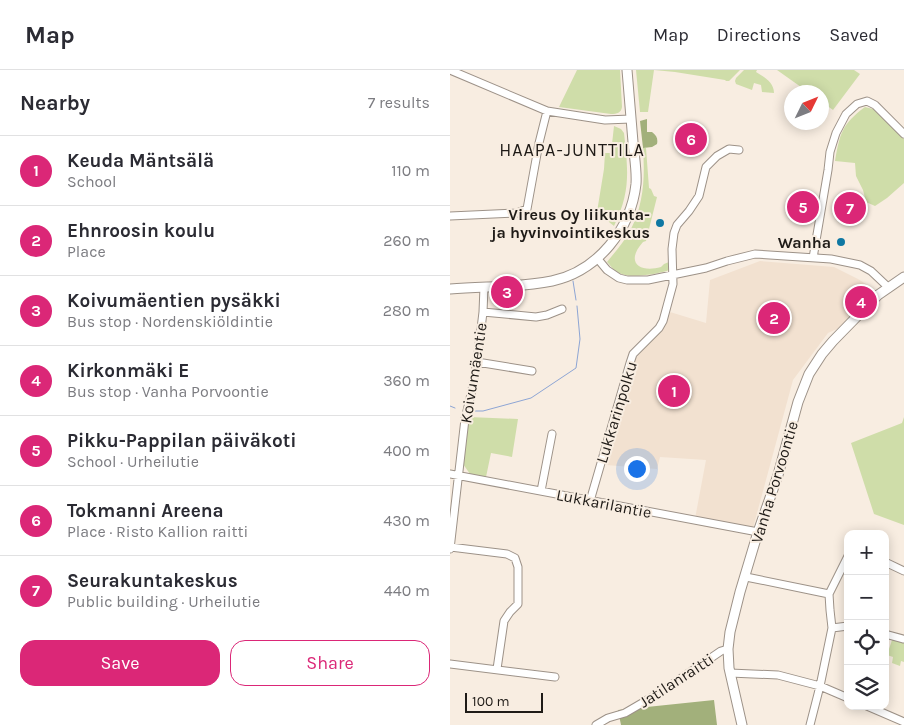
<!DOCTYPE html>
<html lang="en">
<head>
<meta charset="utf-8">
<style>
  body { margin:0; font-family:Karla,sans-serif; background:#f2f2f3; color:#2b2b33 }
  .controls { position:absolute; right:15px; bottom:15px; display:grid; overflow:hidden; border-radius:10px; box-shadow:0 2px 12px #0003 }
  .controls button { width:45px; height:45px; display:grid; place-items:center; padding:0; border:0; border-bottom:1px solid #e1e1e2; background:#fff; color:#2b2b33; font:25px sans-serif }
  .compass { position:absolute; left:334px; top:15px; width:45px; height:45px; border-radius:50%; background:#fff; box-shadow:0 2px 12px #0003; rotate:47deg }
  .scale { position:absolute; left:15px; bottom:12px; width:78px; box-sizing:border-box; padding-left:5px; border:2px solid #1f1b17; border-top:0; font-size:14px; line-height:18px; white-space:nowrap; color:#1f1b17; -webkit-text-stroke:4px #f8ede1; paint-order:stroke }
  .you { position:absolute; left:186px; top:398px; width:18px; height:18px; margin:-12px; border:4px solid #fff; border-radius:50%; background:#1a73e8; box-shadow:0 0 0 8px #1a73e833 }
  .badge { display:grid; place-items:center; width:32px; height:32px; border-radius:50%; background:#db2777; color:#fff; font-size:16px; font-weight:700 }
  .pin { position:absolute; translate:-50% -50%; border:2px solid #fff; box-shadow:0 1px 5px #0006 }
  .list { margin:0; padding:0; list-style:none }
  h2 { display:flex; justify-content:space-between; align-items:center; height:65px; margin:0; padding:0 20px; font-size:21px }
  h2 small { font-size:16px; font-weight:400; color:#7c7c81 }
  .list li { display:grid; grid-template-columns:32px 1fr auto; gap:15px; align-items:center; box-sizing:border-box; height:70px; padding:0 20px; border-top:1px solid #e1e1e2 }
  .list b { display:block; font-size:19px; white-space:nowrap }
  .list p { margin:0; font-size:16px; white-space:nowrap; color:#7c7c81 }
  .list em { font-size:16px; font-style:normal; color:#7c7c81 }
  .actions { display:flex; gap:10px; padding:15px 20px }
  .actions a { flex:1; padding:11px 0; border:1px solid #db2777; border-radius:15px; text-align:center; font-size:18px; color:#db2777 }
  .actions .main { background:#db2777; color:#fff }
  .icon { flex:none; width:28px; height:28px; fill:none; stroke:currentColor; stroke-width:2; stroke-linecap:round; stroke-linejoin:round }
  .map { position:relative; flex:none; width:454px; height:655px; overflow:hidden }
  header { display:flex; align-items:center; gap:30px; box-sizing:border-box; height:70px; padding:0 25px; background:#fff; border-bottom:1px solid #e1e1e2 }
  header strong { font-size:24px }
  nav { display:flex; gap:28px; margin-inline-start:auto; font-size:18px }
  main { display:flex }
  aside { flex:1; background:#fff }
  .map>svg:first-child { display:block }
</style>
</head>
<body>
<header>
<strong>Map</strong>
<nav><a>Map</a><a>Directions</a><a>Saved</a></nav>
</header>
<main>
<aside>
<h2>Nearby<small>7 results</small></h2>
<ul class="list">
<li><span class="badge">1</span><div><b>Keuda Mäntsälä</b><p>School</p></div><em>110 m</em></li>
<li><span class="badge">2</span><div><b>Ehnroosin koulu</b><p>Place</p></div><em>260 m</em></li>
<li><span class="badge">3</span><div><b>Koivumäentien pysäkki</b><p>Bus stop · Nordenskiöldintie</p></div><em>280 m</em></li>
<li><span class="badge">4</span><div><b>Kirkonmäki E</b><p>Bus stop · Vanha Porvoontie</p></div><em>360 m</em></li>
<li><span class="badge">5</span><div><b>Pikku-Pappilan päiväkoti</b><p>School · Urheilutie</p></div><em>400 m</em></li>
<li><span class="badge">6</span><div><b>Tokmanni Areena</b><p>Place · Risto Kallion raitti</p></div><em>430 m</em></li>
<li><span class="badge">7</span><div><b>Seurakuntakeskus</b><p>Public building · Urheilutie</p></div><em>440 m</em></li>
</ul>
<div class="actions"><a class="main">Save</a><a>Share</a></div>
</aside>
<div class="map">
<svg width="454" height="655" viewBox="0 0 454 655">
  <rect width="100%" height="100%" fill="#f8ede1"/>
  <path fill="#f2e1d0" d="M 310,191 L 384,197 L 408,209 L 416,214 L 431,230 L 395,252 L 387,259 L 378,263 L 343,310 L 303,458 L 261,458 L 244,454 L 256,390 L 210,387 L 207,399 L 156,395 L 186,288 L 211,259 L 220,242 L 256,253 L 260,210 Z"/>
  <path fill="#cfdda9" d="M 127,0 L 170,0 L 172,37 C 171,43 167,44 161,44 L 109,37 Z
    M 186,0 L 290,0 L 279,11 L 276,11 L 275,10 L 225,2 L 204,0 L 198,42 L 190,42 Z
    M 294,0 L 307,0 L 306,2 C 314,7 324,12 324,23 L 312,22 L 311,15 L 304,13 L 302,20 L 286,14 L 285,11 L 286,8 Z
    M 327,0 L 404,0 L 410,4 L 383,40 L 372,32 L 372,22 L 358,22 Z
    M 415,37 L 423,39 L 454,69 L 454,113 L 437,128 L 425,136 L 416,132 L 413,120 L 406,106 L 405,93 L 385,91 C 390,63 392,54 415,37 Z
    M 164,56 L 171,59 L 174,63 C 178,100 181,121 164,156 L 159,152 L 146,148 L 154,99 L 155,83 L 161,83 Z
    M 193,78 L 196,78 L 199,118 L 201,119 L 204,126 L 207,127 L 196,171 L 193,172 C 175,192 189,203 211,197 L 214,194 L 219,192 C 220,196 220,199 217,201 C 204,204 182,209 169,203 C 164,201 161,196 157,192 C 165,182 174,172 180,161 C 194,134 195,107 193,78 Z
    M 19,347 L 68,349 L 62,387 L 41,383 L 36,407 L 20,404 L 13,394 Z
    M 454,347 L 454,455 L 424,444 L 401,373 L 452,353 Z
    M 443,567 L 454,571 L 454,592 L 451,591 L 450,596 L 442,593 L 443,587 L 437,585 Z"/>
  <path fill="#a2b07b" d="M 197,49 L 197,62 L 202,62 C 207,66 208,69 207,74 L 202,77 L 193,78 L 190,51 Z
    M 264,630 L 267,655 L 171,655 L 168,640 Z"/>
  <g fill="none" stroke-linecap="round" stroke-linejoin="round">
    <path stroke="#8da5d4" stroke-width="1" d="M 123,211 L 126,230
      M 0,336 L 5,338
      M 23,341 L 33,341 L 81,328 L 126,298 L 130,269 L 127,236"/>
    <defs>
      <path id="minor" d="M 0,0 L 97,41 L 155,50 L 181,49
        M 0,146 L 67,143 L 77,139 L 89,73 L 97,41
        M 147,188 L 157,200 L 169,208 L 177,210 L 198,210 L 256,198 L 277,191 L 305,184 L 381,189 L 410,195 L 421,201 L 439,218
        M 363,188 L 378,100 L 380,82 L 386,63 L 396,44 L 407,34 L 417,31 L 425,35 L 454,64
        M 33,242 L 86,247 L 97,245 L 112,239
        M 27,292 L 82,301
        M 0,404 L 308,462
        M 91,421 L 102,364
        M 140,431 L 180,293 L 183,284 L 209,258 L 213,251 L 223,214 L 222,179 L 224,163 L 227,155 L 239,141 L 249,126 L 256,97 L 267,86 L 279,79 L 289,80
        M 0,477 L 57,484 L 65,488 L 68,497 L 68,534 L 60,542 L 54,551 L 47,599
        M 0,479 L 15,349 L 22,320 L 27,292 L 33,242 L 34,217
        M 435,492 L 454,501
        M 296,507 L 379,524
        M 382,558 L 398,556
        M 435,564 L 453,569
        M 0,594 L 105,607
        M 280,603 L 328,605 L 370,616 L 398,628
        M 417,636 L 454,652
        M 146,655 L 158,648 L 175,643 L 211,622 L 271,581 L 278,579
        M 360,655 L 370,616 L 382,558 L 380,540 L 379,524 L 398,486"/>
      <path id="major" d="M 0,219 C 34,216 69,218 102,211 C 148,201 181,159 186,114 C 187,100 184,85 183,72 C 181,48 179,24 177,0
        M 292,655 L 279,598 L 278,579 L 280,562 L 290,522 L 308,462 L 328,405 L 348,332 L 359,304 L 372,284 L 383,271 L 428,225 L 454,207"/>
    </defs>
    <use href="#minor" stroke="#9d9288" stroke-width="9"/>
    <use href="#major" stroke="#9d9288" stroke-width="11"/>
    <use href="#minor" stroke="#fff" stroke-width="7"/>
    <use href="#major" stroke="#fff" stroke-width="9"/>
  </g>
  <g fill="#0f78a3" stroke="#f8ede1" stroke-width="2">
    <circle cx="210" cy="153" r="5"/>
    <circle cx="391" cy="172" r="5"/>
  </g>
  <g text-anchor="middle" stroke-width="4" stroke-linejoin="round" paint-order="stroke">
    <g font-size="16" font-weight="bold" fill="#1f1b17" stroke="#f8ede1" text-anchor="end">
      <text x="200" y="150">Vireus Oy liikunta-<tspan x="200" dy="18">ja hyvinvointikeskus</tspan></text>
      <text x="381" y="178">Wanha</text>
    </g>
    <g font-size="16" fill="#1f1b17" stroke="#f8ede1">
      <text transform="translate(23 303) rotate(-81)" y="6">Koivumäentie</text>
      <text transform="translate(166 342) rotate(-73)" y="6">Lukkarinpolku</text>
      <text transform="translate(324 412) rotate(-73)" y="6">Vanha Porvoontie</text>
      <text transform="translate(154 433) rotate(11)" y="6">Lukkarilantie</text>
      <text transform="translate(226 610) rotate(-33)" y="6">Jatilanraitti</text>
    </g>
    <g font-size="18" letter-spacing="1" fill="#1f1b17" stroke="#f8ede1">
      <text x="122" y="86">HAAPA-JUNTTILA</text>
    </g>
  </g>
</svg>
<div class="controls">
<button>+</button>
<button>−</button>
<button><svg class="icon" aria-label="locate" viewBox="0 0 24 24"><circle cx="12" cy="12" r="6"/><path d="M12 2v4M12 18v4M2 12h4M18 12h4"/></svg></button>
<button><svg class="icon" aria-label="layers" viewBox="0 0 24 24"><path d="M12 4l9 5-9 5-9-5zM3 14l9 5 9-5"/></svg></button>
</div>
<svg class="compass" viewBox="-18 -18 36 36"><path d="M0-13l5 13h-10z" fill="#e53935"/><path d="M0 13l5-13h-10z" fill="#7c7c81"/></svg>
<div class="scale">100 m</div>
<div class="you"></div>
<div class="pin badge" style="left:224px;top:321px">1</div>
<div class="pin badge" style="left:324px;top:248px">2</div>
<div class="pin badge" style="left:57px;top:222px">3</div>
<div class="pin badge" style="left:411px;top:232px">4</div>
<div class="pin badge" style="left:353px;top:137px">5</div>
<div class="pin badge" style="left:241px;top:69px">6</div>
<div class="pin badge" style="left:400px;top:138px">7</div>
</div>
</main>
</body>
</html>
